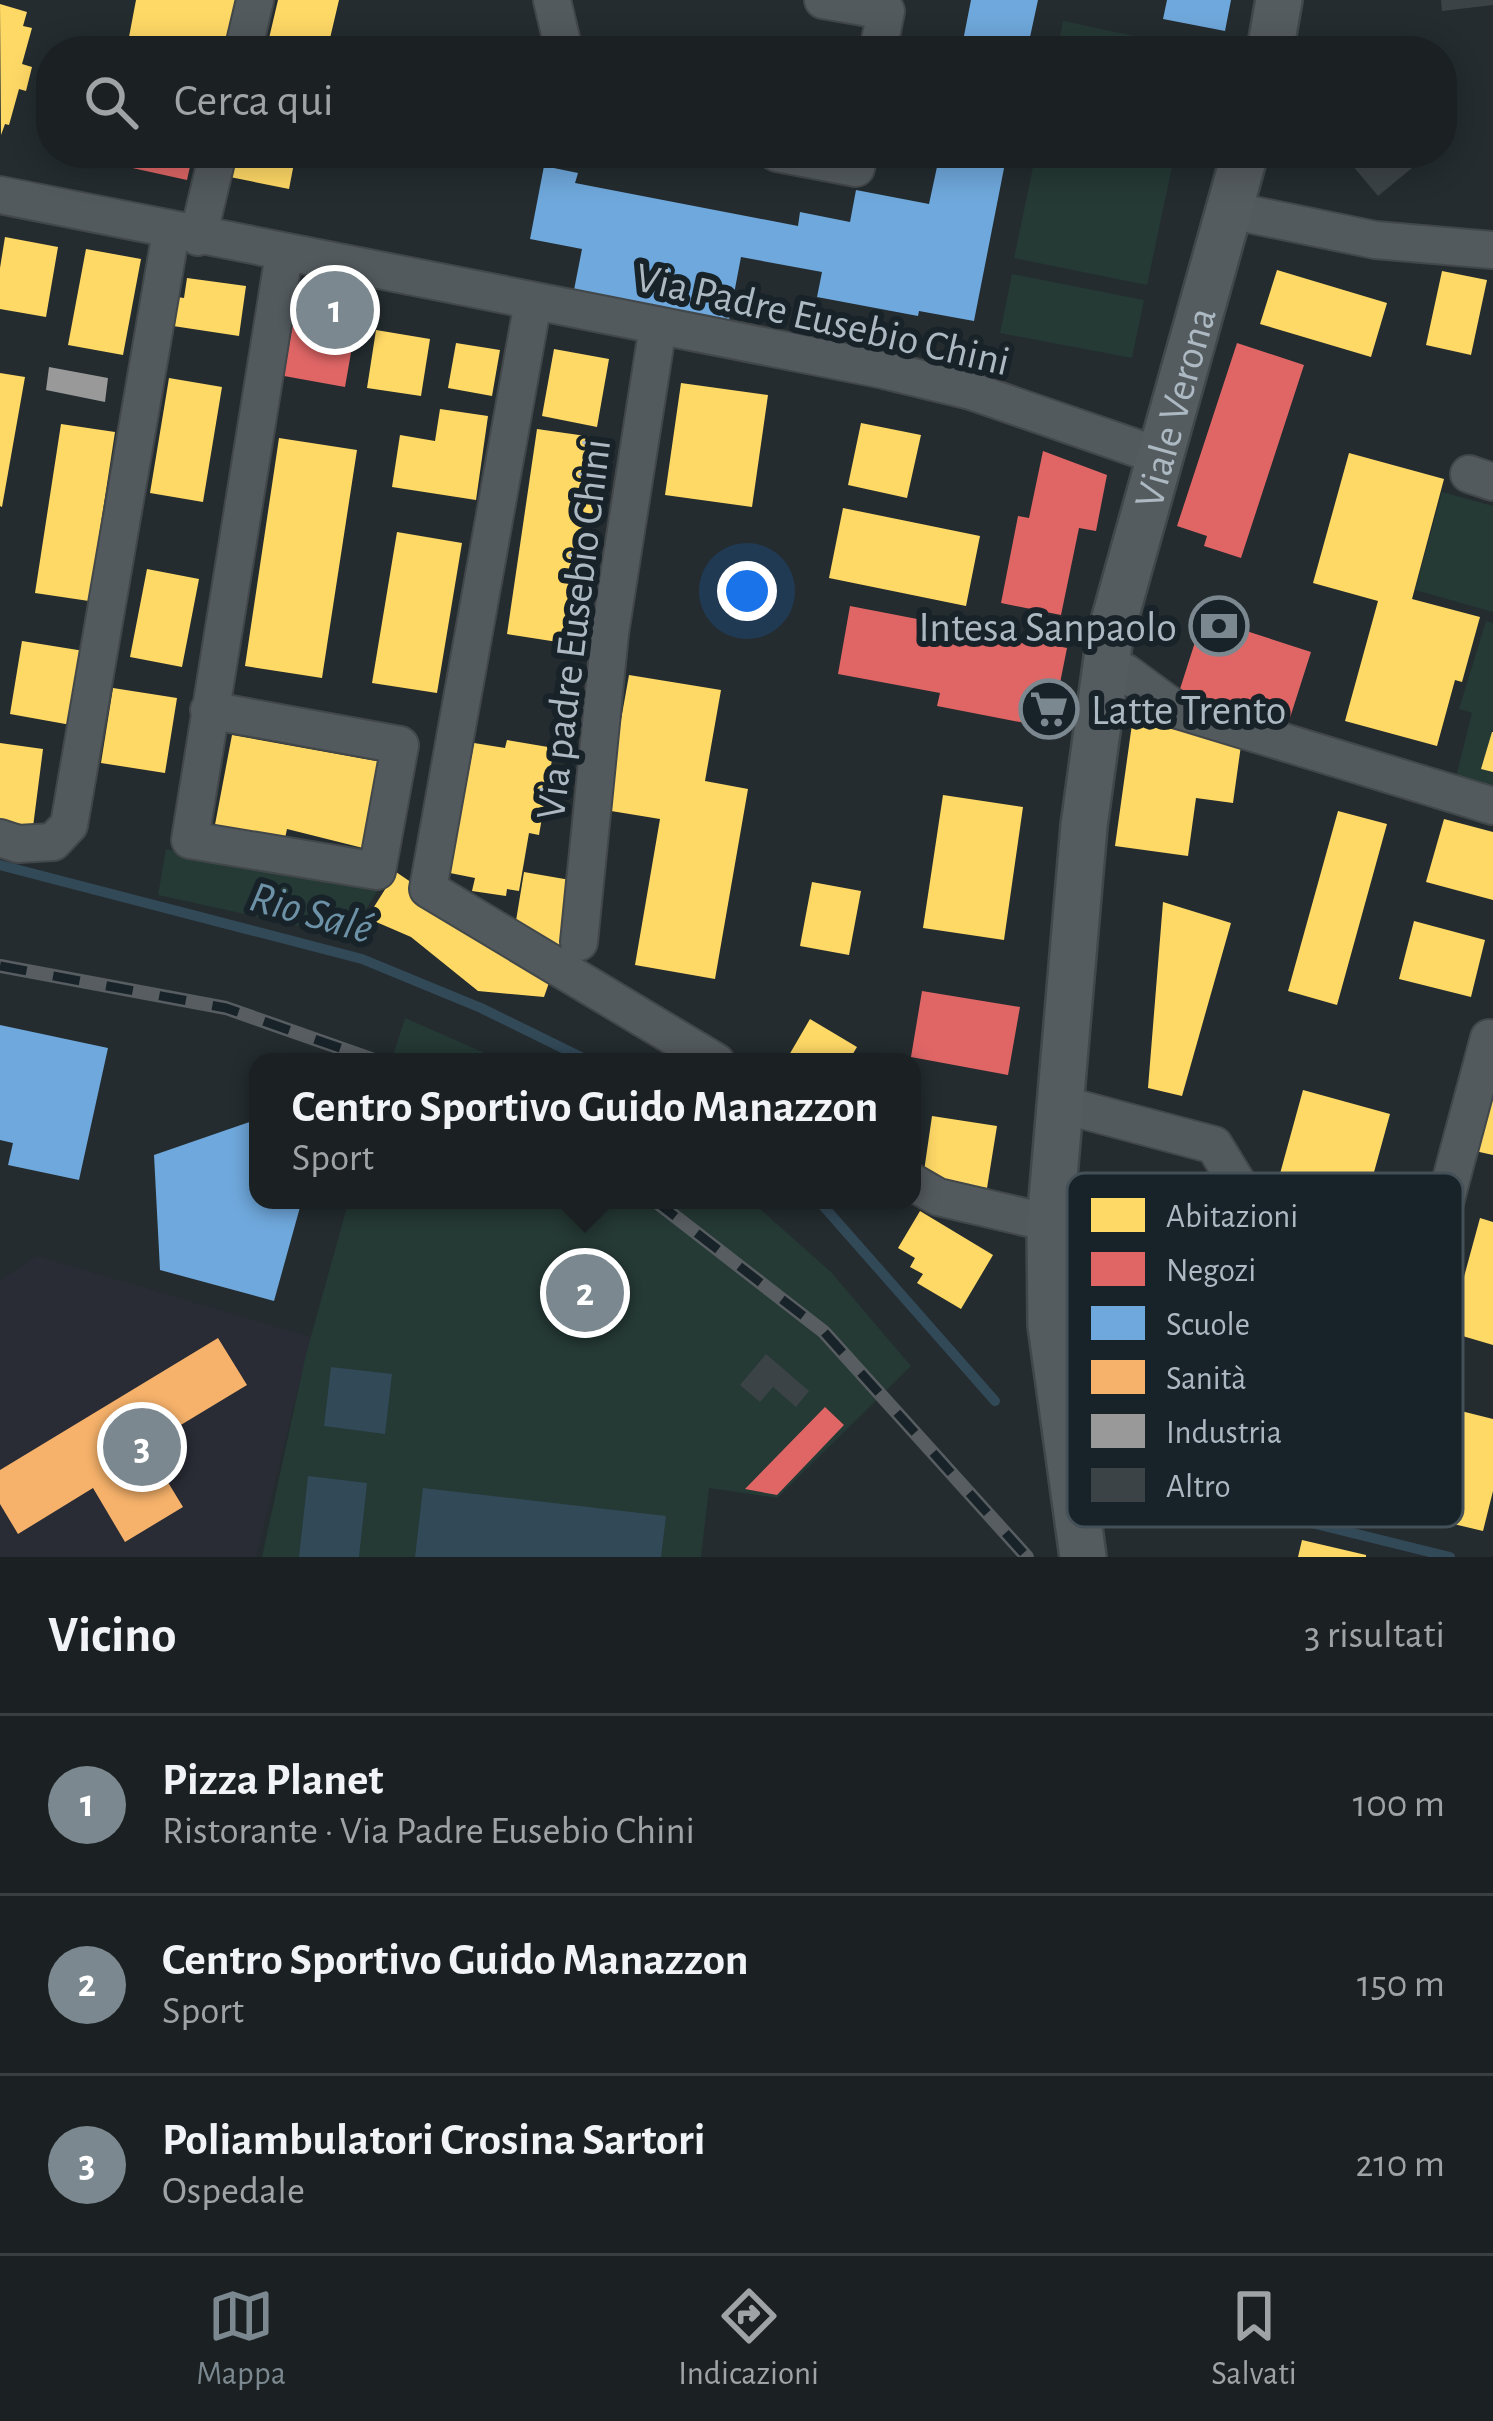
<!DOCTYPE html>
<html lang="it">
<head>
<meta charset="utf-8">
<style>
  body { margin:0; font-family:"Alegreya Sans",sans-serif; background:#24292b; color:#f1f3f6 }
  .you { position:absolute; left:747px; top:591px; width:42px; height:42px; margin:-30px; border:9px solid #fff; border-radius:50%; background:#1a73e8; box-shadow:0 0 0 18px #1a73e833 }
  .badge { display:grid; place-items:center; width:78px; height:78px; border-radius:50%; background:#7c888f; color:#fff; font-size:39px; font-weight:700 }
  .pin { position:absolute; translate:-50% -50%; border:6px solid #fff; box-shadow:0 3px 12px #0006 }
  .popup { position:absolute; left:249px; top:1053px; width:672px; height:156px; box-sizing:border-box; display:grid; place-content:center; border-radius:24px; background:#1b2123; filter:drop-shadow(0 3px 9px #0005); font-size:39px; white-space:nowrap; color:#a0a3a6 }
  .popup b { font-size:45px; color:#f1f3f6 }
  .popup::after { content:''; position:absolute; left:50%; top:100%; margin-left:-24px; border:24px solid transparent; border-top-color:#1b2123 }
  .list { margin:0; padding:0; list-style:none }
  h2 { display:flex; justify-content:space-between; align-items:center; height:156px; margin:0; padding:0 48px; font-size:51px }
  h2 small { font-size:39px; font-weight:400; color:#a0a3a6 }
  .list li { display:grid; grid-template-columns:78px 1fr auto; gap:36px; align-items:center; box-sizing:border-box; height:180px; padding:0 48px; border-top:3px solid #393e41 }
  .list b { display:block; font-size:45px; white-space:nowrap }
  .list p { margin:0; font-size:39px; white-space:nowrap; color:#a0a3a6 }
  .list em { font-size:39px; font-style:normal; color:#a0a3a6 }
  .icon { flex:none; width:66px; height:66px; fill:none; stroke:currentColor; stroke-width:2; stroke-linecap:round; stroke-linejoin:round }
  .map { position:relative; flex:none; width:1493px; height:1557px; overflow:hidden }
  .search { position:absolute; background:#1b2123; box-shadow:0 6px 30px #0003; left:36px; right:36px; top:36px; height:132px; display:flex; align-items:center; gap:30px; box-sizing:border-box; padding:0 42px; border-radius:48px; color:#a0a3a6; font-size:45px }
  .sheet { height:696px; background:#1b2123 }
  nav { display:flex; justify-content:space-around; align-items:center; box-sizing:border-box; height:168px; border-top:3px solid #393e41; background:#1b2123; font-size:33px; color:#a0a3a6 }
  nav a { display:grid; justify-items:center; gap:6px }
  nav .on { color:#7c888f }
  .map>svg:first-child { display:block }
</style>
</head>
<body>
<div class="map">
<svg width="1493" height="1557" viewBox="0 0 1493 1557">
  <rect width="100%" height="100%" fill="#242c2f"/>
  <path fill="#292b35" d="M 37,1256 L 311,1337 L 256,1557 L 0,1557 L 0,1281 Z"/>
  <path fill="#253935" d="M 1063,21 L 1196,49 L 1195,51 L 1057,51 Z
    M 1036,153 L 1175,153 L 1147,285 L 1014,258 Z
    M 1012,274 L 1144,300 L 1132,358 L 1000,333 Z
    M 1442,492 L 1493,506 L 1493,612 L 1415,590 Z
    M 1486,621 L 1493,623 L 1493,795 L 1454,785 L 1472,713 L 1459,709 Z
    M 166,849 L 287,872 L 383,882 L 349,937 L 158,895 Z
    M 405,1018 L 505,1062 L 391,1062 Z
    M 349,1200 L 750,1200 L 831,1272 L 911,1366 L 777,1498 L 709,1488 L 701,1557 L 262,1557 L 306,1354 Z"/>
  <path fill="#324958" d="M 331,1367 L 392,1374 L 385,1434 L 324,1426 Z
    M 308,1476 L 367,1483 L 359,1557 L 299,1557 Z
    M 423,1488 L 666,1516 L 661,1557 L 415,1557 Z"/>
  <path fill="#ffd966" d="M 136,0 L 242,0 L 232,51 L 197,51 L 129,37 Z
    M 278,0 L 339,0 L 327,51 L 266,51 Z
    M 0,4 L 27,12 L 23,26 L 32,28 L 22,64 L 32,67 L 26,91 L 19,89 L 9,125 L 5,124 L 1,135 Z
    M 235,153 L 296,153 L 289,189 L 230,177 Z
    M 5,237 L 58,247 L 46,317 L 0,309 L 0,268 Z
    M 86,249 L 141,259 L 123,355 L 68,345 Z
    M 1277,270 L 1387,303 L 1371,357 L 1260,324 Z
    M 1442,271 L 1487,280 L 1471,355 L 1426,345 Z
    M 187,278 L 246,286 L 239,336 L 173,326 L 177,297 L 184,298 Z
    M 376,330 L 430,339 L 421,396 L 367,388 Z
    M 456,343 L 500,350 L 492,396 L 448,388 Z
    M 554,349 L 609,359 L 597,427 L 542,416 Z
    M 0,373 L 25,377 L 2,507 L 0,506 Z
    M 169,378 L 222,387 L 203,502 L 150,493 Z
    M 681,383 L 768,395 L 752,507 L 665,495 Z
    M 440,409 L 488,416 L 476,500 L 392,487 L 400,435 L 435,441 Z
    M 861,423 L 921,435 L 907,498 L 848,485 Z
    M 61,424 L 115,432 L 89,601 L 35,593 Z
    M 537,429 L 607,439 L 577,645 L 507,634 Z
    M 279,438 L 357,450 L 322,678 L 245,666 Z
    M 1349,453 L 1444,479 L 1412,599 L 1480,617 L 1462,682 L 1455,680 L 1437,746 L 1345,721 L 1378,601 L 1313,583 Z
    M 843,508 L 980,536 L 966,606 L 829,578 Z
    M 397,532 L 462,543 L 437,693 L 372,683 Z
    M 147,569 L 199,579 L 182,667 L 130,657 Z
    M 22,641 L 84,651 L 71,725 L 10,714 Z
    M 629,675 L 721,690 L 705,781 L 748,789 L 715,979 L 635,965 L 660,819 L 605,810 Z
    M 113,688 L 177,698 L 165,773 L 101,763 Z
    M 1132,724 L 1242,738 L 1233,803 L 1196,798 L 1188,856 L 1115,846 Z
    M 1492,732 L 1493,732 L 1493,772 L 1481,769 Z
    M 232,735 L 387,763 L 371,850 L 287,829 L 284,843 L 214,830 Z
    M 507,740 L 554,748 L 539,835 L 529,833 L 519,891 L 507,889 L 506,896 L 472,891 L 475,878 L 450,873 L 474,743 L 505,748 Z
    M 0,743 L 43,749 L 33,827 L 0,823 Z
    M 943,795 L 1023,807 L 1004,940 L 923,928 Z
    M 1338,811 L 1387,824 L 1337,1005 L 1288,991 Z
    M 1444,819 L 1493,832 L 1493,900 L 1426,882 Z
    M 396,872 L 551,977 L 544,997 L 478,991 L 411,937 L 367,918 Z
    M 524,872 L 576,881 L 564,948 L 533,943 L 514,933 Z
    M 812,882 L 861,891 L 849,955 L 800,946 Z
    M 1163,902 L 1231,923 L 1182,1096 L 1148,1088 Z
    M 1414,921 L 1485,940 L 1471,997 L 1399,979 Z
    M 810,1019 L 857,1047 L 848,1062 L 785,1062 Z
    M 1303,1090 L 1390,1114 L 1365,1205 L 1278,1181 Z
    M 1493,1090 L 1493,1155 L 1475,1151 Z
    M 932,1116 L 997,1126 L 987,1188 L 923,1178 Z
    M 920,1211 L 993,1255 L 961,1309 L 917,1283 L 923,1274 L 910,1267 L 915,1258 L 898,1248 Z
    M 1480,1218 L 1493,1222 L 1493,1345 L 1449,1332 Z
    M 1159,1220 L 1223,1238 L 1213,1273 L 1371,1319 L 1352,1384 L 1208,1341 L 1189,1405 L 1132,1388 L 1146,1341 L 1135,1338 L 1151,1283 L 1142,1280 Z
    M 1425,1402 L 1493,1419 L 1493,1491 L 1483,1531 L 1399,1511 Z
    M 1241,1416 L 1326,1442 L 1309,1499 L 1224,1474 Z
    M 1302,1540 L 1366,1555 L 1366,1557 L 1298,1557 Z"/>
  <path fill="#e06666" d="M 64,153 L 193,153 L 187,180 Z
    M 297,297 L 359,307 L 345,387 L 284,376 Z
    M 1237,343 L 1304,365 L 1241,558 L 1204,546 L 1207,536 L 1177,526 Z
    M 1043,451 L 1107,475 L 1096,531 L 1079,528 L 1061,615 L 1001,603 L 1018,516 L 1029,518 Z
    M 850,606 L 1067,648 L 1051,728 L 937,706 L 940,693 L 838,674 Z
    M 1203,617 L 1311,652 L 1288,724 L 1180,689 Z
    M 922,991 L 1020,1007 L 1008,1075 L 911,1057 Z
    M 825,1407 L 844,1425 L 777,1495 L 745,1489 Z"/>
  <path fill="#6fa8dc" d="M 971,0 L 1038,0 L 1027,51 L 961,51 Z
    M 1167,0 L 1231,0 L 1225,31 L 1163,19 Z
    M 940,153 L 1007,153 L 974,321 L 919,311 L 918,316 L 817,297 L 822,272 L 741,257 L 729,320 L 574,290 L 582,249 L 530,239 L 544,166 L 578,173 L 575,183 L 798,226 L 800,212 L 850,222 L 856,190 L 929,204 Z
    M 0,1025 L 108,1048 L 79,1180 L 8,1165 L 13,1143 L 0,1140 Z
    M 258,1119 L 258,1200 L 302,1200 L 274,1301 L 160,1270 L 154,1155 Z"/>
  <path fill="#f6b26b" d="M 218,1338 L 247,1385 L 146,1446 L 183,1507 L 125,1542 L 93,1488 L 18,1534 L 0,1504 L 0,1470 Z"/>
  <path fill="#999" d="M 49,367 L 108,378 L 105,402 L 46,390 Z"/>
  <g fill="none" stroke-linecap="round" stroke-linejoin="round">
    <path stroke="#324958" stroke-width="10" d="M 0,865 L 362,959 L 481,1008 L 591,1062
      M 818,1200 L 995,1401
      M 1109,1473 L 1450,1557"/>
  </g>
  <path fill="#3c4346" d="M 1441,0 L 1493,0 L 1493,5 L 1442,11 Z
    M 1342,153 L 1418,153 L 1423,159 L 1378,196 Z
    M 766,1354 L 809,1391 L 796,1407 L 773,1387 L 760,1402 L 740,1385 Z"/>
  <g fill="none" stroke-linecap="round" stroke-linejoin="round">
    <defs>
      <path id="minor" d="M 552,0 L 564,51
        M 823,0 L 886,11 L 878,51
        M 243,51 L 255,0
        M 777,153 L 856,168 L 859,153
        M 0,195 L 884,370 L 971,391 L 1159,456
        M 1229,210 L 1375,240 L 1493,250
        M 198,237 L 218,153
        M 533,302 L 428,889 L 716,1062
        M 1469,474 L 1493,482
        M 1105,664 L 1126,673 L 1175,709 L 1493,806
        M 209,710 L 400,745 L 377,871 L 190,840 L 284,254
        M 0,838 L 18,844 L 53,842 L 69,825 L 171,232
        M 579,942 L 610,633 L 658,326
        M 1060,1104 L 1214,1145 L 1269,1235 L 1425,1277 L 1367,1487
        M 912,1182 L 938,1197 L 1050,1223
        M 1425,1277 L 1489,1038"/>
      <g id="major">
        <path d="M 1270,51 L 1279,0"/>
        <path id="s1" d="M 1083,1557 L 1051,1325 L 1050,1223 L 1084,826 L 1110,636 L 1245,153"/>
      </g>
    </defs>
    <use href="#minor" stroke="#42474a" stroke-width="40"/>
    <use href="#major" stroke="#41484c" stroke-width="50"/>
    <use href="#minor" stroke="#535a5e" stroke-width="36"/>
    <use href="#major" stroke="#555c60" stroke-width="45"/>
    <defs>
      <path id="rail" d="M 0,966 L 226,1008 L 380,1062
        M 654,1200 L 824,1332 L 1027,1557"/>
    </defs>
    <use href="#rail" stroke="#575d61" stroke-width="14"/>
    <use href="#rail" stroke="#182329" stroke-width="9" stroke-dasharray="27" stroke-linecap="butt"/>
  </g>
  <defs>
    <symbol id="bank-ring" viewBox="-11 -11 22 22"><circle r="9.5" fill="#182329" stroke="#7c888f" stroke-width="1.5"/><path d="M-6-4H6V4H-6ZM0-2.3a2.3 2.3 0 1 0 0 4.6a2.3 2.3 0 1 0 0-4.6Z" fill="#7c888f"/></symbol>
    <symbol id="supermarket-ring" viewBox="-11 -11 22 22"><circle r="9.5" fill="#182329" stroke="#7c888f" stroke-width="1.5"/><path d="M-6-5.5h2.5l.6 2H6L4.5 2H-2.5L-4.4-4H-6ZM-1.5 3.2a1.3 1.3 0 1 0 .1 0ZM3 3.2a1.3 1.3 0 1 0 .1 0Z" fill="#7c888f"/></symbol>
  </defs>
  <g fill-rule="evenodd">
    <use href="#bank-ring" x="1186" y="593" width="66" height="66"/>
    <use href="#supermarket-ring" x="1016" y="676" width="66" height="66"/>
  </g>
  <g text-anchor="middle" stroke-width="12" stroke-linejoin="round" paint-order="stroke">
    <g font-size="42" fill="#acb9c2" stroke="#182329">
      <text transform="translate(823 318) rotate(13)" y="15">Via Padre Eusebio Chini</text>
      <text dy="15" stroke="none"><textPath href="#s1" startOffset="1164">Viale Verona</textPath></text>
      <text transform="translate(572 629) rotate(-83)" y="15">Via padre Eusebio Chini</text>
    </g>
    <g font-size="42" fill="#acb9c2" stroke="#182329" text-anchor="end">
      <text x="1177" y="641">Intesa Sanpaolo</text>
      <text x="1091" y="724" text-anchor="start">Latte Trento</text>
    </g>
    <g font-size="45" font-style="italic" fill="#6d91a6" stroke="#182329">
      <text transform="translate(312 911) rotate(16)" y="16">Rio Salé</text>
    </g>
  </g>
  <rect x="1067" y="1173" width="396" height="354" rx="18" fill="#182329" stroke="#445057" stroke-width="3"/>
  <rect x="1091" y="1198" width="54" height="34" fill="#ffd966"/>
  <rect x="1091" y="1252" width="54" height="34" fill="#e06666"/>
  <rect x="1091" y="1306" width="54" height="34" fill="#6fa8dc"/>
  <rect x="1091" y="1360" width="54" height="34" fill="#f6b26b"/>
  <rect x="1091" y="1414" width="54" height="34" fill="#999"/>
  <rect x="1091" y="1468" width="54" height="34" fill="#3c4346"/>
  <g font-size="33" fill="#acb9c2">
    <text x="1166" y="1227">Abitazioni</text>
    <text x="1166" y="1281">Negozi</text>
    <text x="1166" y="1335">Scuole</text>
    <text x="1166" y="1389">Sanità</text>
    <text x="1166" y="1443">Industria</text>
    <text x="1166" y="1497">Altro</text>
  </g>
</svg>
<div class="you"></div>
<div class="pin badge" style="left:335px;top:310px">1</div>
<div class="pin badge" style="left:585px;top:1293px">2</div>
<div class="popup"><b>Centro Sportivo Guido Manazzon</b>Sport</div>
<div class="pin badge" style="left:142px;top:1447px">3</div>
<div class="search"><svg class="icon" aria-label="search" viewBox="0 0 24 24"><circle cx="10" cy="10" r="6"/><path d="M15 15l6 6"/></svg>Cerca qui</div>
</div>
<section class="sheet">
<h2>Vicino<small>3 risultati</small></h2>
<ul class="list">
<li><span class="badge">1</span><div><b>Pizza Planet</b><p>Ristorante · Via Padre Eusebio Chini</p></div><em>100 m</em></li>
<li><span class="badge">2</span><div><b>Centro Sportivo Guido Manazzon</b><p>Sport</p></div><em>150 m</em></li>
<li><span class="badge">3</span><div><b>Poliambulatori Crosina Sartori</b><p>Ospedale</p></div><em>210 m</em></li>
</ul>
</section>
<nav>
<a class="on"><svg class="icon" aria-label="map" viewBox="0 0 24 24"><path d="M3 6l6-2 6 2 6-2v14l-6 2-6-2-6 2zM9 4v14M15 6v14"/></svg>Mappa</a>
<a><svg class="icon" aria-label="directions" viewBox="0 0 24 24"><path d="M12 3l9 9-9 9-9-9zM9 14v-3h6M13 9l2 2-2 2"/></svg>Indicazioni</a>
<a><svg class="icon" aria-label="saved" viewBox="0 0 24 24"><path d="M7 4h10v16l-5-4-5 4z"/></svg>Salvati</a>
</nav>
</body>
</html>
